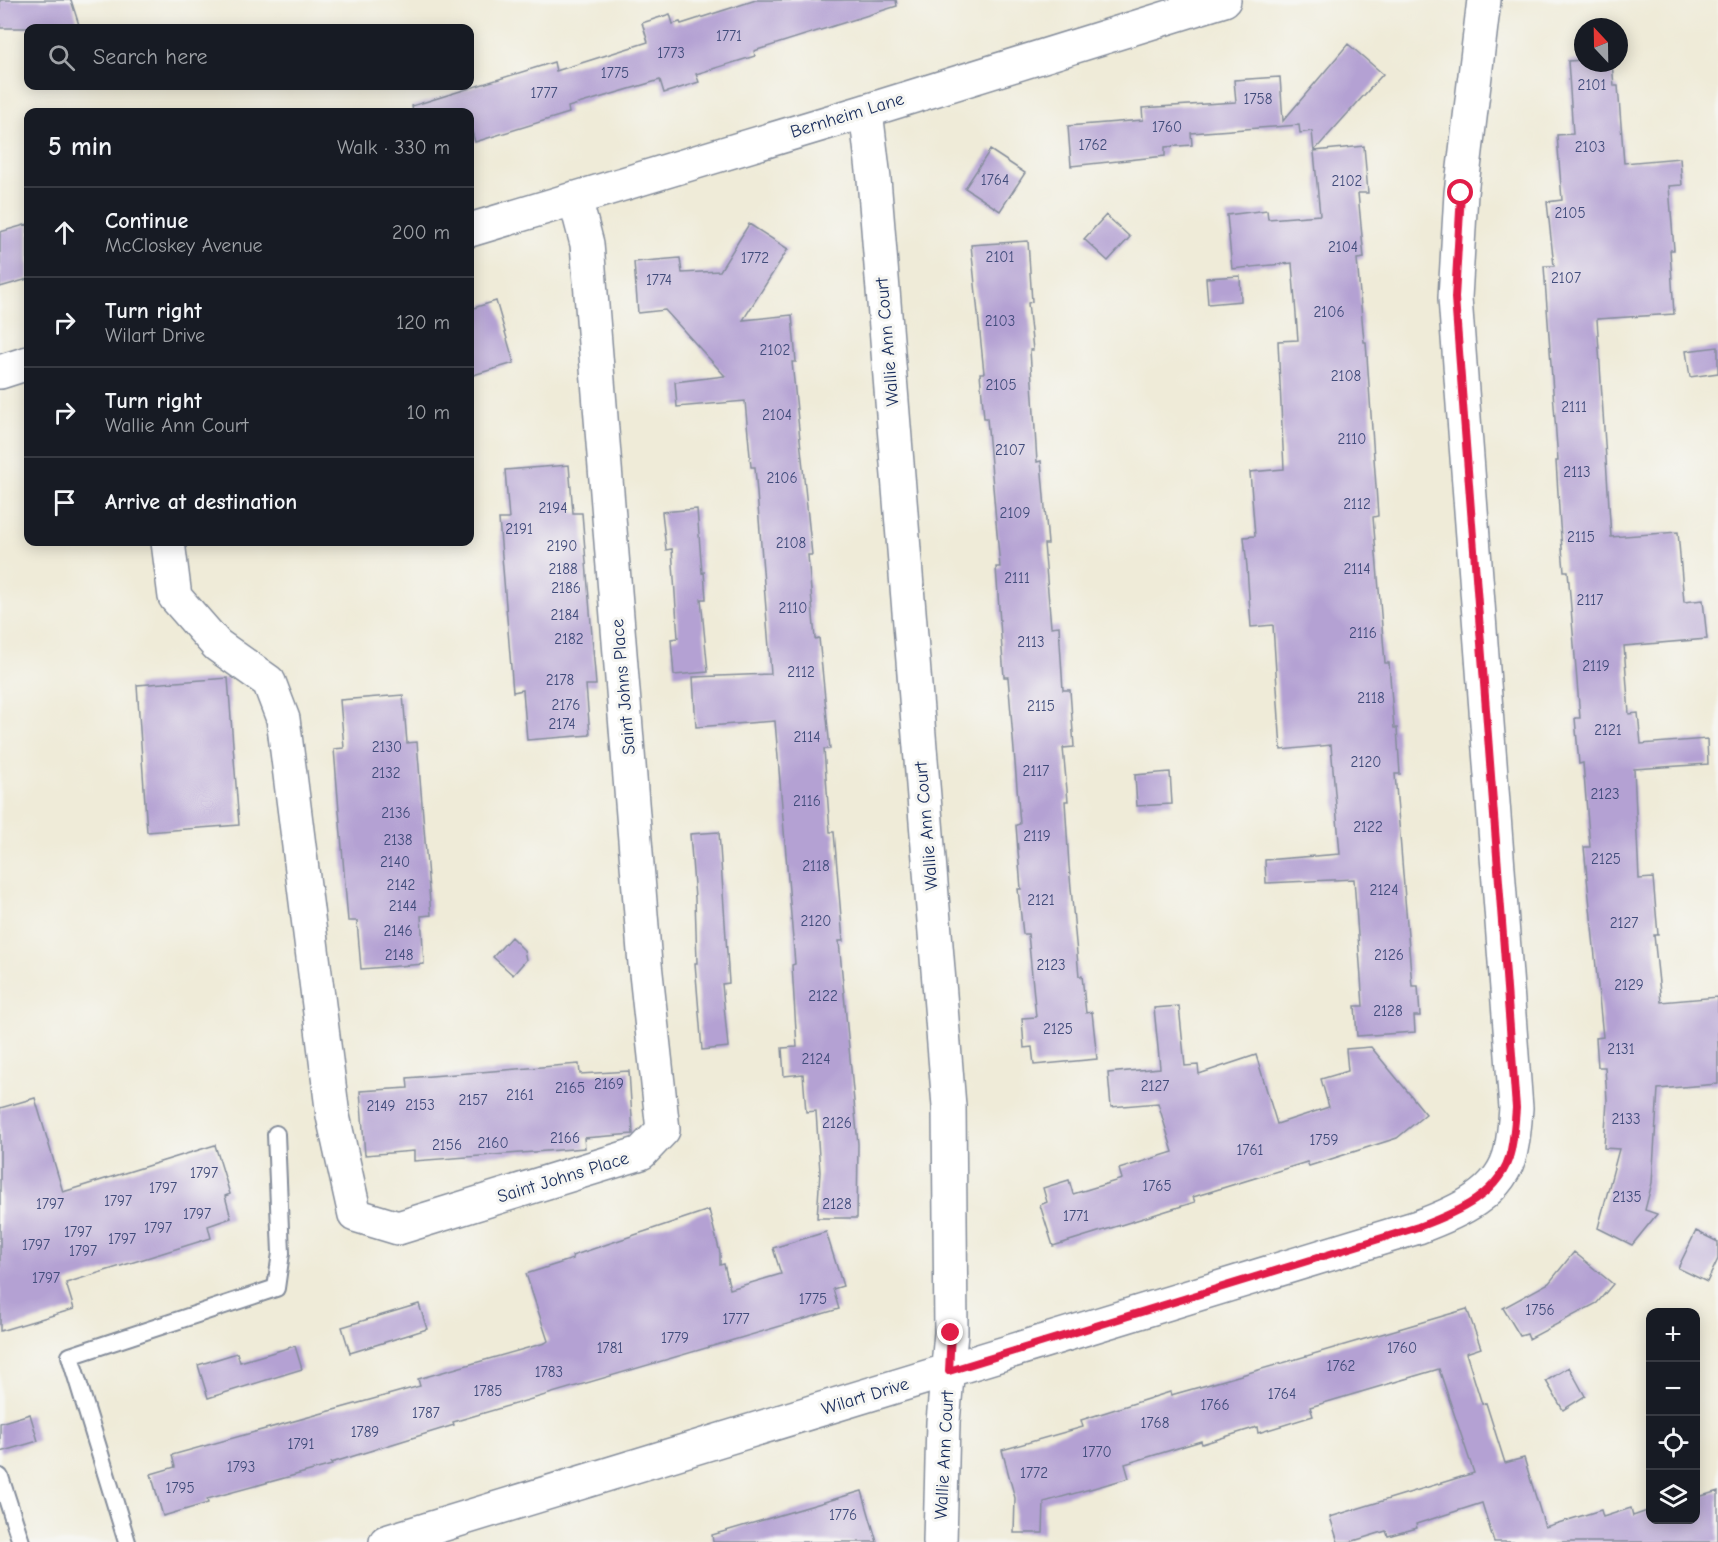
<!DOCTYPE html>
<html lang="en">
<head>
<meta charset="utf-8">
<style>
  body { margin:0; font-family:"Comic Neue",sans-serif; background:#242831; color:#f1f3f6 }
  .controls { position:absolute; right:18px; bottom:18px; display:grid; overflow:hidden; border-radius:12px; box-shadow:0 3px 15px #0003 }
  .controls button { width:54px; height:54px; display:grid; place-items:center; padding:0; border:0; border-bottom:2px solid #363941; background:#171b24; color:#f1f3f6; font:30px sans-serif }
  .compass { position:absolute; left:1574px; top:18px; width:54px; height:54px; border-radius:50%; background:#171b24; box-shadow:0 3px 15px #0003; rotate:338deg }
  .stop { position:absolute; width:18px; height:18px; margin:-14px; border:4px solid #e11d48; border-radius:50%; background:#fff }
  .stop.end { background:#e11d48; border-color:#fff; box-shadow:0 2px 6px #0008 }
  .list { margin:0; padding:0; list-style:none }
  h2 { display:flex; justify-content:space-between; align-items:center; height:78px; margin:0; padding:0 24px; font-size:26px }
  h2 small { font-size:20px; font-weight:400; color:#9ea1a6 }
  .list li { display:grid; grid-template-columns:39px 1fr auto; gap:18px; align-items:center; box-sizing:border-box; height:90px; padding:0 24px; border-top:2px solid #363941 }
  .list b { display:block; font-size:22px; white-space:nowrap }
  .list p { margin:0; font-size:20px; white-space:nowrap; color:#9ea1a6 }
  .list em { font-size:20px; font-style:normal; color:#9ea1a6 }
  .icon { flex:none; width:33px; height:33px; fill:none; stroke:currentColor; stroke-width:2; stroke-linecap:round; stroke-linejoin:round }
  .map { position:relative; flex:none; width:1718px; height:1542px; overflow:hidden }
  .search { position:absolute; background:#171b24; box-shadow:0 3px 15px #0003; left:24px; top:24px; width:450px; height:66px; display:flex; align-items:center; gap:15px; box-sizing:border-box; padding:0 21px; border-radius:12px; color:#9ea1a6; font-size:22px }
  .panel { position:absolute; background:#171b24; box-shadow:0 3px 15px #0003; left:24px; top:108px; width:450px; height:438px; border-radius:12px }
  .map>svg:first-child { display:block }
</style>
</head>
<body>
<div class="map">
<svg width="1718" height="1542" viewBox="0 0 1718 1542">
  <rect width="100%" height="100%" fill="#f6f6f2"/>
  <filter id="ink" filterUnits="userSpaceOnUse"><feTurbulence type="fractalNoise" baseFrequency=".0167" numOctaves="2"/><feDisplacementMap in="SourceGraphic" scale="12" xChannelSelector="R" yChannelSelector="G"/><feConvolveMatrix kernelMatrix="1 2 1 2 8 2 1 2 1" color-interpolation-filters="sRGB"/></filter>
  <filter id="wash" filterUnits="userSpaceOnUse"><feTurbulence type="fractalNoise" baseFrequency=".008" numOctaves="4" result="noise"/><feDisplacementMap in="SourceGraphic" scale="24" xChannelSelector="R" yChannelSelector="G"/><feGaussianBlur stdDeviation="1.35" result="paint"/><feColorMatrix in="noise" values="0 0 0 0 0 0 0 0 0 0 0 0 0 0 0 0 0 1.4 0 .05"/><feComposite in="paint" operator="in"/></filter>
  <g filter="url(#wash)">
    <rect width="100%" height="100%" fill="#efebd8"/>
    <g id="blocks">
      <path fill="#b4a1d3" d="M 0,0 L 71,0 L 80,28 L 0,28 Z
        M 756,0 L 896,0 L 897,6 L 754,51 L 755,56 L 696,74 L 699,82 L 664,93 L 660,80 L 568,107 L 569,113 L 475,142 L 470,125 L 470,112 L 413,112 L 412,106 L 554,62 L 556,71 L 648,42 L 642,23 L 670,14 L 673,24 L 680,22 L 681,24 Z
        M 1348,44 L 1383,74 L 1314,151 L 1364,146 L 1368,193 L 1358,193 L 1364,258 L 1357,259 L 1364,342 L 1366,342 L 1378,516 L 1373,517 L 1385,663 L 1389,663 L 1394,728 L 1397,728 L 1400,774 L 1395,774 L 1412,986 L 1418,986 L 1420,1016 L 1414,1016 L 1415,1032 L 1357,1036 L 1355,1006 L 1363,1006 L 1354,879 L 1266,883 L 1265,860 L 1340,854 L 1331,745 L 1281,750 L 1273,625 L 1251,627 L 1247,567 L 1244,537 L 1255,536 L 1250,472 L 1284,469 L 1278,341 L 1298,340 L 1292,263 L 1232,269 L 1227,215 L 1267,210 L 1268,219 L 1320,215 L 1312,131 L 1300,133 L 1299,125 L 1191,133 L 1192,145 L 1165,147 L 1165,156 L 1071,166 L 1068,126 L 1143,120 L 1142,108 L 1236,102 L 1234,80 L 1280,77 L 1283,121 Z
        M 1583,60 L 1583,63 L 1612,63 L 1614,86 L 1618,86 L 1624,163 L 1680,158 L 1682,185 L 1669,186 L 1674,250 L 1670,250 L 1674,314 L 1597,319 L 1611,537 L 1678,532 L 1684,602 L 1703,600 L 1707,639 L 1624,646 L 1629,714 L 1638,713 L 1641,744 L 1707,739 L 1708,764 L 1634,769 L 1639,879 L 1653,878 L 1658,935 L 1654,935 L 1661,1002 L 1718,997 L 1718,1084 L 1658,1089 L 1652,1183 L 1645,1210 L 1657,1214 L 1632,1245 L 1598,1228 L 1619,1149 L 1604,1148 L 1607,1100 L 1605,1067 L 1598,1067 L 1596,1038 L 1603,1037 L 1584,847 L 1590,847 L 1583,763 L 1579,764 L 1575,718 L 1580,718 L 1568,571 L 1564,571 L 1560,525 L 1556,461 L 1558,461 L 1544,266 L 1554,266 L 1547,202 L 1562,200 L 1557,135 L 1573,134 L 1568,61 Z
        M 990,150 L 1025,173 L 1000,211 L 965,188 Z
        M 1106,215 L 1130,237 L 1108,261 L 1084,239 Z
        M 28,224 L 28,279 L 0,287 L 0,232 Z
        M 749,224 L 788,249 L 743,320 L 792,315 L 796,362 L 792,362 L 812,555 L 808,555 L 815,639 L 819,638 L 830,749 L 824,749 L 830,832 L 834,832 L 843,941 L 839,941 L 858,1144 L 857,1218 L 817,1218 L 820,1172 L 816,1111 L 806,1112 L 803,1074 L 784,1076 L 782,1048 L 797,1047 L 792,965 L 795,964 L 775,721 L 696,727 L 693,677 L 771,674 L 755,467 L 751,467 L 745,401 L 677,407 L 675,382 L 725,376 L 665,310 L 638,313 L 634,262 L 680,258 L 682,273 L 720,271 Z
        M 1028,241 L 1032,302 L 1028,303 L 1033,350 L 1030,350 L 1037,462 L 1041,461 L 1048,544 L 1044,544 L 1051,627 L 1059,626 L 1063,690 L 1070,690 L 1074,747 L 1063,748 L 1068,801 L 1065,801 L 1069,866 L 1079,976 L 1082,976 L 1086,1013 L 1092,1012 L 1097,1059 L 1034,1065 L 1032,1047 L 1024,1048 L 1022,1018 L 1036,1017 L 1028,934 L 1023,934 L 1018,889 L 1021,889 L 1016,825 L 1020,824 L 1008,677 L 1004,677 L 996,567 L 1000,567 L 987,418 L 984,418 L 980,373 L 984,373 L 971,245 Z
        M 1240,276 L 1241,301 L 1208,304 L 1206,278 Z
        M 496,301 L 514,363 L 470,376 L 470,309 Z
        M 1718,347 L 1718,373 L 1690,377 L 1686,351 Z
        M 569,465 L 573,513 L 582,513 L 596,685 L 586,685 L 590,735 L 527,740 L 523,690 L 513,692 L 499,519 L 509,519 L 505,470 Z
        M 697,509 L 702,573 L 704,572 L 706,599 L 701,599 L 708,672 L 674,675 L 671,639 L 678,638 L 672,549 L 666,550 L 662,512 Z
        M 228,678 L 239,825 L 147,832 L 137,685 Z
        M 403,695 L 407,743 L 417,742 L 431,915 L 421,916 L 424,964 L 361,969 L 357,921 L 348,921 L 334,749 L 344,748 L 340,700 Z
        M 1170,772 L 1172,804 L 1137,806 L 1135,775 Z
        M 719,832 L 729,983 L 722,984 L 728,1047 L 702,1050 L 695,963 L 697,963 L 695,898 L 690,834 Z
        M 511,937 L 524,950 L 526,960 L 513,975 L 493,957 Z
        M 1179,1006 L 1185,1066 L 1198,1065 L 1199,1074 L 1256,1055 L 1277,1124 L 1329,1107 L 1321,1079 L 1348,1071 L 1346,1049 L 1371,1047 L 1426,1114 L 1397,1138 L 1309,1166 L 1307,1162 L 1193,1197 L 1195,1202 L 1053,1246 L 1040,1205 L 1047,1202 L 1043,1188 L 1069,1180 L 1073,1194 L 1122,1179 L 1119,1169 L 1173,1152 L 1158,1103 L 1111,1107 L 1108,1073 L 1160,1068 L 1154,1008 Z
        M 579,1064 L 580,1074 L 629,1071 L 633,1134 L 584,1138 L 585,1148 L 414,1161 L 414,1151 L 365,1155 L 360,1091 L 408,1088 L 407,1078 Z
        M 35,1098 L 63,1192 L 215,1145 L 230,1194 L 225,1196 L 231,1218 L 208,1226 L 211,1238 L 66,1283 L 74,1309 L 0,1331 L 0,1108 Z
        M 709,1210 L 720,1253 L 720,1265 L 724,1264 L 730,1289 L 781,1274 L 773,1248 L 826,1232 L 843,1286 L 833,1289 L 839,1309 L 453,1422 L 454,1425 L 331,1463 L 332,1465 L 207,1499 L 208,1503 L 163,1516 L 151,1474 L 175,1467 L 172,1455 L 420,1386 L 418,1379 L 545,1343 L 548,1341 L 526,1274 L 573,1259 L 572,1256 Z
        M 1696,1231 L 1718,1242 L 1718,1259 L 1707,1282 L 1678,1268 Z
        M 1574,1252 L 1613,1284 L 1597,1303 L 1529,1339 L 1527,1334 L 1520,1336 L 1503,1308 L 1549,1283 Z
        M 419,1304 L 427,1329 L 350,1353 L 342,1327 Z
        M 1467,1309 L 1481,1348 L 1466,1353 L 1482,1404 L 1486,1403 L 1505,1463 L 1524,1458 L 1545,1527 L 1601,1510 L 1603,1517 L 1631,1508 L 1633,1516 L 1650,1510 L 1650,1520 L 1695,1520 L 1695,1498 L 1718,1491 L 1718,1542 L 1494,1542 L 1482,1503 L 1416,1524 L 1417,1528 L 1388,1536 L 1386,1531 L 1350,1542 L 1338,1542 L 1330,1517 L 1474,1473 L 1439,1369 L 1310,1407 L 1313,1416 L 1258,1433 L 1257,1427 L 1202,1444 L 1201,1441 L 1125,1464 L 1129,1478 L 1044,1502 L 1043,1533 L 1014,1533 L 1015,1498 L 1002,1450 L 1083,1427 L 1081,1420 L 1170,1392 L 1171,1395 L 1214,1383 Z
        M 295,1346 L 302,1369 L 208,1398 L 198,1365 L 237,1353 L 240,1362 Z
        M 1569,1367 L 1585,1396 L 1563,1410 L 1546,1381 Z
        M 30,1414 L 38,1441 L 0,1452 L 0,1423 Z
        M 862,1491 L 877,1542 L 713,1542 L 712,1535 Z"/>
    </g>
  </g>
  <g filter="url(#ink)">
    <use href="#blocks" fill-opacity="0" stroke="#858d9b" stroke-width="1.5"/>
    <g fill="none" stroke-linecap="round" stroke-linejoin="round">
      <defs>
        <path id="service" d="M 0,1477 L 21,1542
          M 127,1542 L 70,1356 L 276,1288 L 281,1253 L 276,1134"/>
        <path id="minor" d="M 866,111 L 874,179 L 949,1106 L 951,1333 L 943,1422 L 940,1542
          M 470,230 L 866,111 L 1224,0
          M 0,372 L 28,363
          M 168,542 L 175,597 L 217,645 L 269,682 L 283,719 L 333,1116 L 355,1215 L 398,1228 L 641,1153 L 663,1130 L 645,964 L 587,244 L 575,198
          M 386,1542 L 1418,1227 C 1456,1213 1502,1194 1511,1150 C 1514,1136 1515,1122 1516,1108 L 1455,298 L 1461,193 L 1484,0"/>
      </defs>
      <use href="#service" stroke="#858d9b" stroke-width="20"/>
      <use href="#minor" stroke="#858d9b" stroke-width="36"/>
      <use href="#service" stroke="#fff" stroke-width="16"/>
      <use href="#minor" stroke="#fff" stroke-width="33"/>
    </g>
  </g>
  <g fill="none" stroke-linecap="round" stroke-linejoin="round" filter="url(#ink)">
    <path stroke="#e11d48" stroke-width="8" d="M 951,1333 L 949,1371 L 1418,1227 C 1456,1213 1502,1194 1511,1150 C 1514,1136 1515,1122 1516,1108 L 1455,298 L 1461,193"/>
  </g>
  <g text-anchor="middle" stroke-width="6" stroke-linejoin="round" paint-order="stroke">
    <g font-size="15" fill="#414c7b">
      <text x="729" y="41">1771</text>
      <text x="671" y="58">1773</text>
      <text x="615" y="78">1775</text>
      <text x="1592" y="90">2101</text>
      <text x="544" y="98">1777</text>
      <text x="1258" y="104">1758</text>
      <text x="1167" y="132">1760</text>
      <text x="1093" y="150">1762</text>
      <text x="1590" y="152">2103</text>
      <text x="995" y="185">1764</text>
      <text x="1347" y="186">2102</text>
      <text x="1570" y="218">2105</text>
      <text x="1343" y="252">2104</text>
      <text x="1000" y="262">2101</text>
      <text x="755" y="263">1772</text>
      <text x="1566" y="283">2107</text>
      <text x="659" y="285">1774</text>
      <text x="1329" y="317">2106</text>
      <text x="1000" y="326">2103</text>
      <text x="775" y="355">2102</text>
      <text x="1346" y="381">2108</text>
      <text x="1001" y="390">2105</text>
      <text x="1574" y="412">2111</text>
      <text x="777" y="420">2104</text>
      <text x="1352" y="444">2110</text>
      <text x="1010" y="455">2107</text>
      <text x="1577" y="477">2113</text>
      <text x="782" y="483">2106</text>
      <text x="1357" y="509">2112</text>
      <text x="553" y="513">2194</text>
      <text x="1015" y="518">2109</text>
      <text x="519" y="534">2191</text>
      <text x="1581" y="542">2115</text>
      <text x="791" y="548">2108</text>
      <text x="562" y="551">2190</text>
      <text x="563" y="574">2188</text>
      <text x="1357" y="574">2114</text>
      <text x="1017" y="583">2111</text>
      <text x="566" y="593">2186</text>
      <text x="1590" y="605">2117</text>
      <text x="793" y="613">2110</text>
      <text x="565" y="620">2184</text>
      <text x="1363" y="638">2116</text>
      <text x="569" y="644">2182</text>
      <text x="1031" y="647">2113</text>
      <text x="1596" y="671">2119</text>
      <text x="801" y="677">2112</text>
      <text x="560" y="685">2178</text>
      <text x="1371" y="703">2118</text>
      <text x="566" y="710">2176</text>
      <text x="1041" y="711">2115</text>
      <text x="562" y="729">2174</text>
      <text x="1608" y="735">2121</text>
      <text x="807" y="742">2114</text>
      <text x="387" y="752">2130</text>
      <text x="1366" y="767">2120</text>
      <text x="1036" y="776">2117</text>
      <text x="386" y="778">2132</text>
      <text x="1605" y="799">2123</text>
      <text x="807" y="806">2116</text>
      <text x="396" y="818">2136</text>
      <text x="1368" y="832">2122</text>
      <text x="1037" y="841">2119</text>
      <text x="398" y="845">2138</text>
      <text x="1606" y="864">2125</text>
      <text x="395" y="867">2140</text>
      <text x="816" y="871">2118</text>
      <text x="401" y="890">2142</text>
      <text x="1384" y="895">2124</text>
      <text x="1041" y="905">2121</text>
      <text x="403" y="911">2144</text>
      <text x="816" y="926">2120</text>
      <text x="1624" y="928">2127</text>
      <text x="398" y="936">2146</text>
      <text x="399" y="960">2148</text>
      <text x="1389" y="960">2126</text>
      <text x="1051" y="970">2123</text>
      <text x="1629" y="990">2129</text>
      <text x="823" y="1001">2122</text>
      <text x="1388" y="1016">2128</text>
      <text x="1058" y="1034">2125</text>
      <text x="1621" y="1054">2131</text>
      <text x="816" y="1064">2124</text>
      <text x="609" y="1089">2169</text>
      <text x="1155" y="1091">2127</text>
      <text x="570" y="1093">2165</text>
      <text x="520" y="1100">2161</text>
      <text x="473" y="1105">2157</text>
      <text x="420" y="1110">2153</text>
      <text x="381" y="1111">2149</text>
      <text x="1626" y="1124">2133</text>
      <text x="837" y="1128">2126</text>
      <text x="565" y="1143">2166</text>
      <text x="1324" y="1145">1759</text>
      <text x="493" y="1148">2160</text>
      <text x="447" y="1150">2156</text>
      <text x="1250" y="1155">1761</text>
      <text x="204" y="1178">1797</text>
      <text x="1157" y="1191">1765</text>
      <text x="163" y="1193">1797</text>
      <text x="1627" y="1202">2135</text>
      <text x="118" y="1206">1797</text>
      <text x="50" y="1209">1797</text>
      <text x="837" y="1209">2128</text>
      <text x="197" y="1219">1797</text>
      <text x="1076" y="1221">1771</text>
      <text x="158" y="1233">1797</text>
      <text x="78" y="1237">1797</text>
      <text x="122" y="1244">1797</text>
      <text x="36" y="1250">1797</text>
      <text x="83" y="1256">1797</text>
      <text x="46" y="1283">1797</text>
      <text x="813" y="1304">1775</text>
      <text x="1540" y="1315">1756</text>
      <text x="736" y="1324">1777</text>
      <text x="675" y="1343">1779</text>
      <text x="610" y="1353">1781</text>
      <text x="1402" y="1353">1760</text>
      <text x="1341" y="1371">1762</text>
      <text x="549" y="1377">1783</text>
      <text x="488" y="1396">1785</text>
      <text x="1282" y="1399">1764</text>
      <text x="1215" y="1410">1766</text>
      <text x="426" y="1418">1787</text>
      <text x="1155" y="1428">1768</text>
      <text x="365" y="1437">1789</text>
      <text x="301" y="1449">1791</text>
      <text x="1097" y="1457">1770</text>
      <text x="241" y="1472">1793</text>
      <text x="1034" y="1478">1772</text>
      <text x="180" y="1493">1795</text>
      <text x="843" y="1520">1776</text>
    </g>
    <g font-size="18" fill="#1b2f5e" stroke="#f6f6f2">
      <text transform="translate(847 115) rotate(-17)" y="6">Bernheim Lane</text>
      <text transform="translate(887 342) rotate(-95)" y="6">Wallie Ann Court</text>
      <text transform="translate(623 687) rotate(-95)" y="6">Saint Johns Place</text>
      <text transform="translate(926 826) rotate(-95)" y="6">Wallie Ann Court</text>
      <text transform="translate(563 1177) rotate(-17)" y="6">Saint Johns Place</text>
      <text transform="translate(865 1396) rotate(-17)" y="6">Wilart Drive</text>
      <text transform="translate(944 1455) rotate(-87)" y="6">Wallie Ann Court</text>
    </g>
  </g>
</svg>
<div class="controls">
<button>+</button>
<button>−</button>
<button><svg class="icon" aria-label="locate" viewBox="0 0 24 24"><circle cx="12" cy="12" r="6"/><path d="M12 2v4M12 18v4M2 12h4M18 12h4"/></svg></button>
<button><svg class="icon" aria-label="layers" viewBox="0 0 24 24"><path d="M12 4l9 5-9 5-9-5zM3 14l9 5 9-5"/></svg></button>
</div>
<svg class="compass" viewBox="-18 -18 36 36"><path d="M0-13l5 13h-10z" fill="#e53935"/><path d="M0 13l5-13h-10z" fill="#9ea1a6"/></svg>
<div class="stop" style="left:1461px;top:193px"></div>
<div class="stop end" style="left:951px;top:1333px"></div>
<div class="search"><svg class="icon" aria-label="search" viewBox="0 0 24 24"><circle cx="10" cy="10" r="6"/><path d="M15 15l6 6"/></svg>Search here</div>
<section class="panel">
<h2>5 min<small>Walk · 330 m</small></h2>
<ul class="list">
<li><svg class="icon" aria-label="ahead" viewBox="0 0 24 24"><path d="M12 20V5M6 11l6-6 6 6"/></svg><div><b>Continue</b><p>McCloskey Avenue</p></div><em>200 m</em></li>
<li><svg class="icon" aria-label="right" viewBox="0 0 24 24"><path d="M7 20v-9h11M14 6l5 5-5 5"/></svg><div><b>Turn right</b><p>Wilart Drive</p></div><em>120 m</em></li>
<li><svg class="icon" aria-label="right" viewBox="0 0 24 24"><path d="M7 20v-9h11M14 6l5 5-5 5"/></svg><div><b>Turn right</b><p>Wallie Ann Court</p></div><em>10 m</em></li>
<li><svg class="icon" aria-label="arrive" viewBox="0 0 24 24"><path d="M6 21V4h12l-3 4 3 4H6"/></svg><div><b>Arrive at destination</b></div></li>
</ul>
</section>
</div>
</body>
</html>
